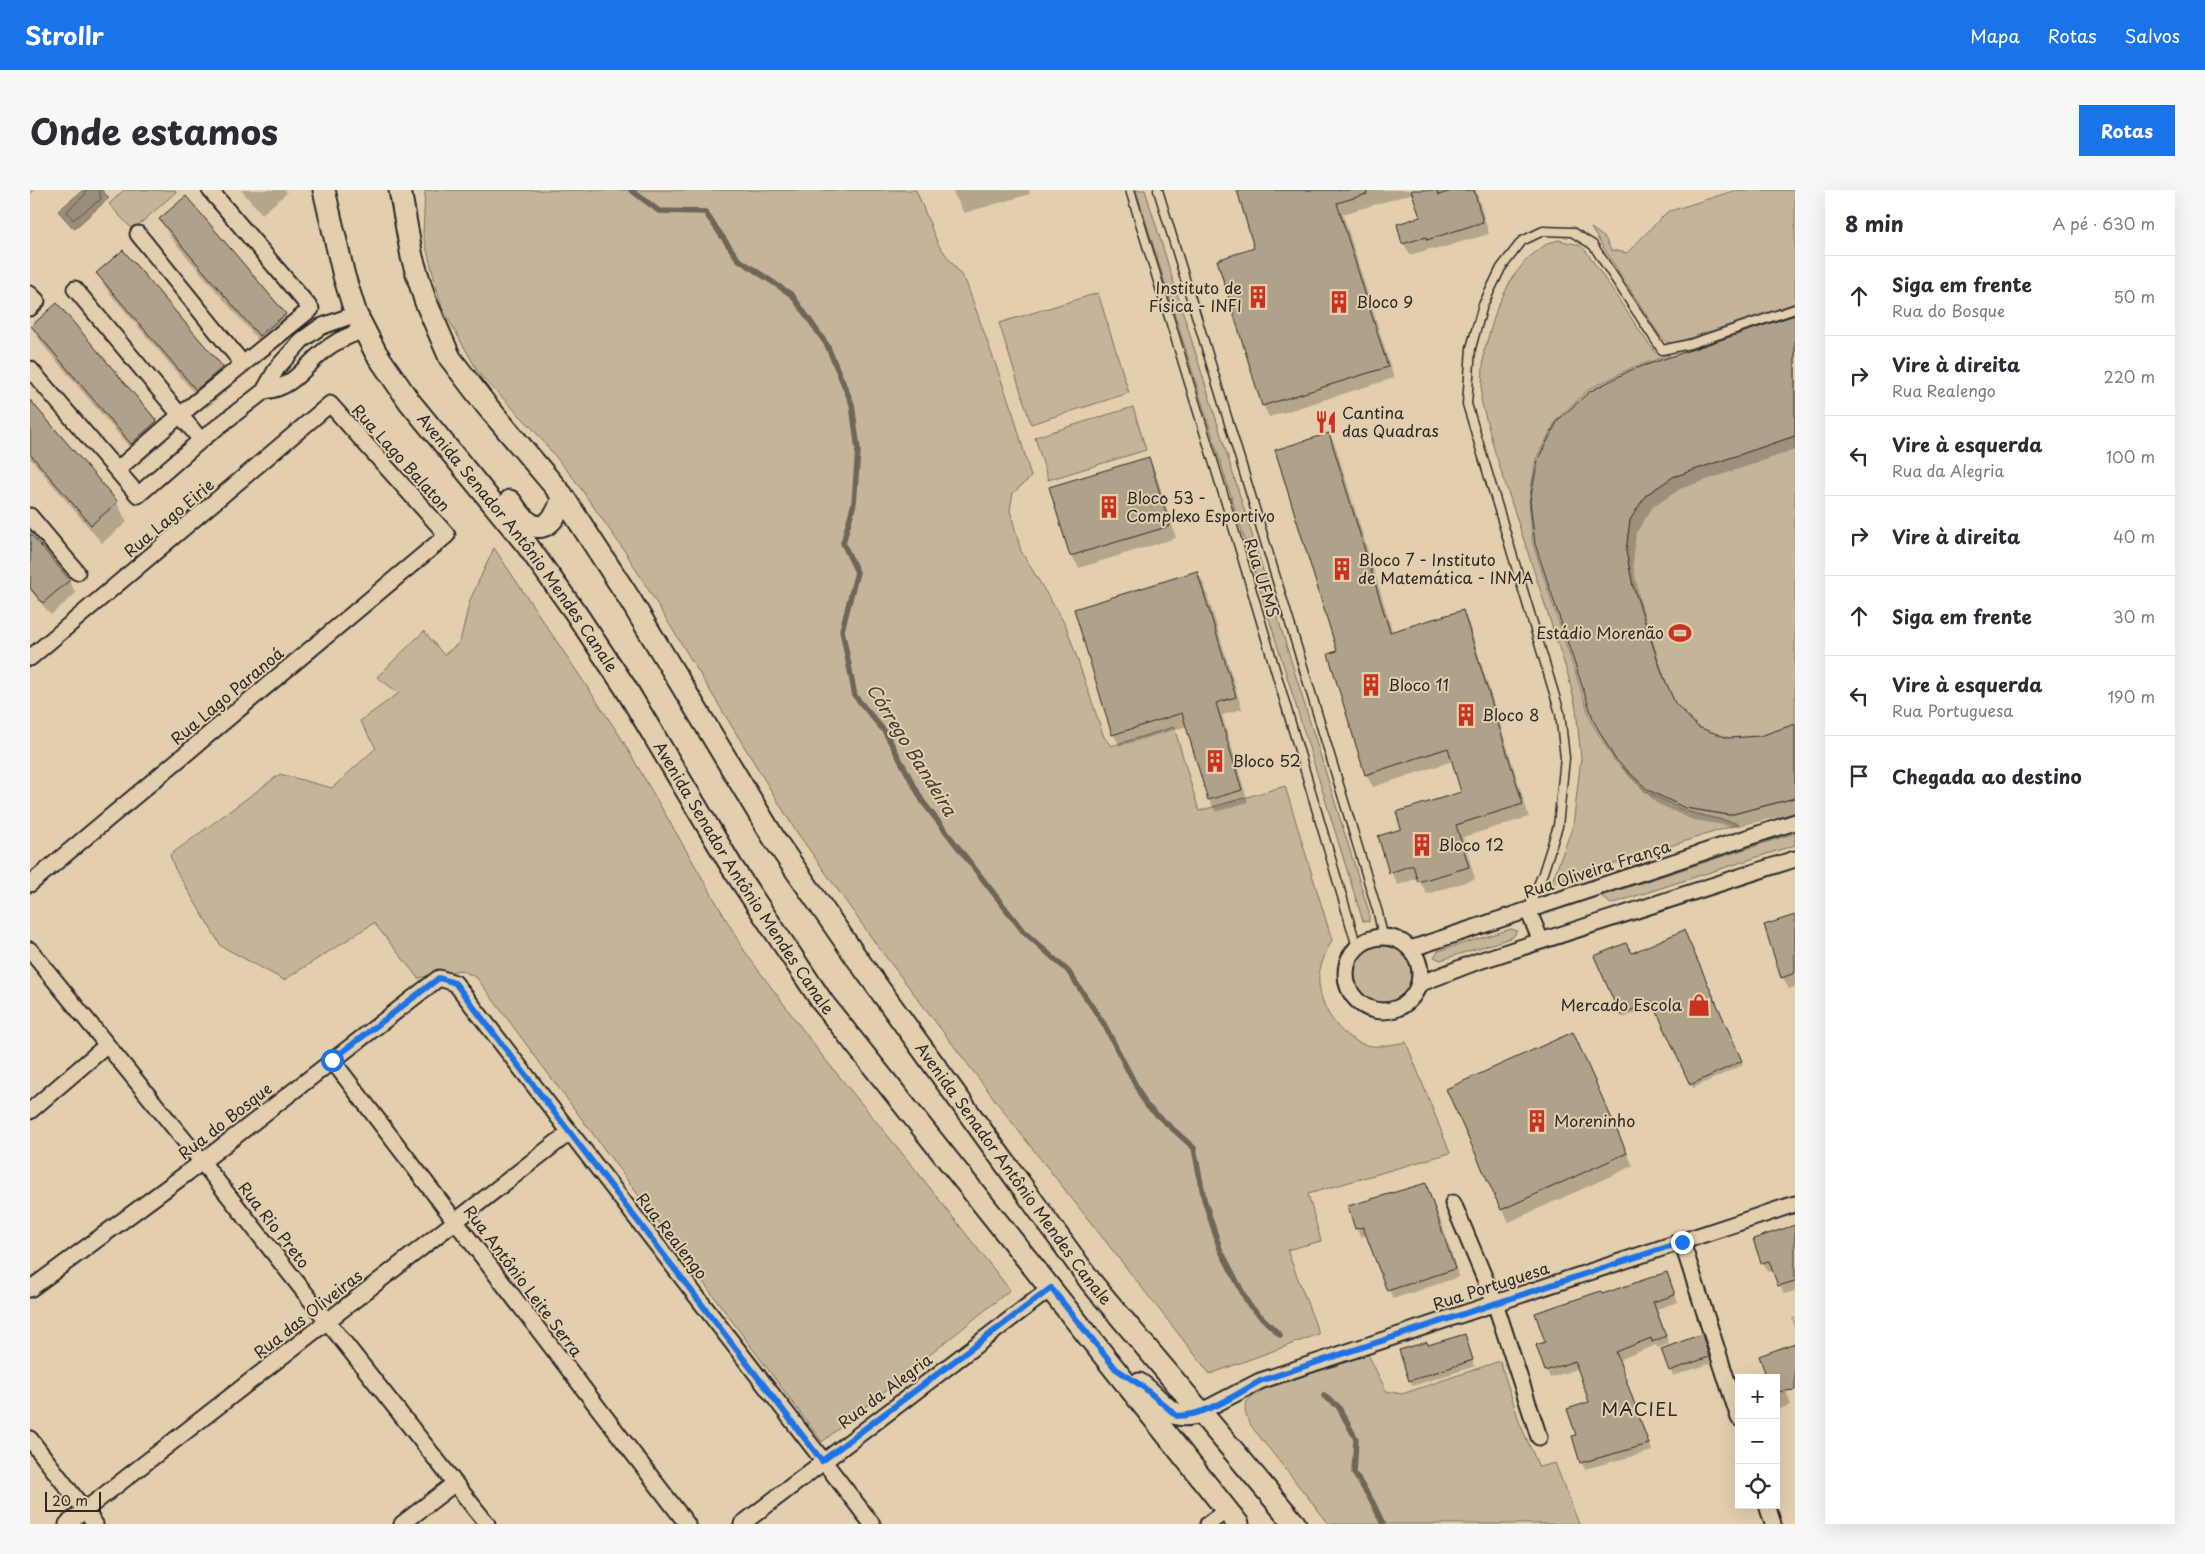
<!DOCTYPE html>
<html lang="pt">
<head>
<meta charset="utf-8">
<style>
  body { margin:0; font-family:"Playpen Sans",sans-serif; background:#f7f7f7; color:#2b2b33 }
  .controls { position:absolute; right:15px; bottom:15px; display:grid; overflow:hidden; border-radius:0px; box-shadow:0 5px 20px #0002 }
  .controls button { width:45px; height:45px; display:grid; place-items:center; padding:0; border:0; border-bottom:1px solid #e1e1e2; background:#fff; color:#2b2b33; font:25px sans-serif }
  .scale { position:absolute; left:15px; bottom:12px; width:56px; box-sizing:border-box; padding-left:5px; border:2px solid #2b2b2b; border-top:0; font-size:14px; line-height:18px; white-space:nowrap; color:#2b2b2b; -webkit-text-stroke:4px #e3cfae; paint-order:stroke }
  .stop { position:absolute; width:15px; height:15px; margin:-11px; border:4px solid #1a73e8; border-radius:50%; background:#fff }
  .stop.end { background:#1a73e8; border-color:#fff; box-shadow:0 1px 5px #0008 }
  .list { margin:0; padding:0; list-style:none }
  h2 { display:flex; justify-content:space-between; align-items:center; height:65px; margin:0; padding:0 20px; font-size:21px }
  h2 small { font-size:16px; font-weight:400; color:#7c7c81 }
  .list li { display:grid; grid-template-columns:32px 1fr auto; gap:15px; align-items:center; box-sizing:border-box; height:80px; padding:0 20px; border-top:1px solid #e1e1e2 }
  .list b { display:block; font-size:19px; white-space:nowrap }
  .list p { margin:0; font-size:16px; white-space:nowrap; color:#7c7c81 }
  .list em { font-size:16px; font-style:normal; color:#7c7c81 }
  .icon { flex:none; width:28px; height:28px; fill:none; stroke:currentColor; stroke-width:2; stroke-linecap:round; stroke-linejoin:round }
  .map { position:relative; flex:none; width:1765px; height:1334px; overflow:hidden; border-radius:0px }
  header { display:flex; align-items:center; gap:30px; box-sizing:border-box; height:70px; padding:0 25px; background:#1a73e8; color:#fff }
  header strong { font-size:24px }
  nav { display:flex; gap:28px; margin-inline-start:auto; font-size:18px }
  .intro { display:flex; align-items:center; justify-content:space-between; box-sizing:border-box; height:120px; padding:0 30px }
  h1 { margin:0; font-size:35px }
  .button { padding:12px 22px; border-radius:0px; background:#1a73e8; color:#fff; font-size:18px; font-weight:700 }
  main { display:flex; gap:30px; padding:0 30px }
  aside { flex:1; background:#fff; border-radius:0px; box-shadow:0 5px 20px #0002 }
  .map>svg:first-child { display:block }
</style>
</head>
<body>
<header>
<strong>Strollr</strong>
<nav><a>Mapa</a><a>Rotas</a><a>Salvos</a></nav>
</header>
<div class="intro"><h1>Onde estamos</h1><a class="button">Rotas</a></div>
<main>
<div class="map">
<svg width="1765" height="1334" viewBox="0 0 1765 1334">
  <rect width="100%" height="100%" fill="#e3cfae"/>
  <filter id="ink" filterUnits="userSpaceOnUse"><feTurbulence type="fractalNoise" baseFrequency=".02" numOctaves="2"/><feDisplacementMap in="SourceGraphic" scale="10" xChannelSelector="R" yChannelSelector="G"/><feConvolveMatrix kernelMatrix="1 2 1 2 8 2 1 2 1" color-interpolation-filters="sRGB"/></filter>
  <g filter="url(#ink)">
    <path fill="#c5b499" stroke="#787062" d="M 94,0 L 145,0 L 146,2 L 103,40 L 79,14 Z
      M 395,0 L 886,0 L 908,54 L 936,92 L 984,226 L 1001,287 L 983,303 L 980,320 L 985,339 L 991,361 L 1036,436 L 1074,547 L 1081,556 L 1144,537 L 1169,621 L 1255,596 L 1302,750 C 1296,762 1287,780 1289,794 C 1292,822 1312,851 1341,856 C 1352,857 1365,854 1376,852 L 1420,963 L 1278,1004 L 1291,1051 L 1257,1060 L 1289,1144 L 1180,1184 L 991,944 L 846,754 L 764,638 L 596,363 L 544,289 L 503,239 L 450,185 L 412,118 L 393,45 Z
      M 1106,0 L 1115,0 L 1339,722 L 1339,732 L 1333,731 L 1331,725 Z
      M 1706,0 L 1765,0 L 1765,113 L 1648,152 L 1638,153 L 1630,146 L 1561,38 L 1575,48 L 1581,60 L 1597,63 L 1637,22 Z
      M 1529,50 L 1549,55 L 1556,61 L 1618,153 L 1626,163 L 1640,165 L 1601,178 L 1558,200 L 1527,229 L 1506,269 L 1499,311 L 1503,354 L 1562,533 L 1584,570 L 1617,602 L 1655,621 L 1709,634 L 1521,694 L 1543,636 L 1551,568 L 1546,518 L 1538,485 L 1465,262 L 1451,210 L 1454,161 L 1467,118 L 1482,88 L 1498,68 L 1518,53 Z
      M 1068,103 L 1099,203 L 1001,234 L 969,133 Z
      M 1765,125 L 1765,608 L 1699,625 L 1655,618 L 1618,600 L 1585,569 L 1564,532 L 1505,354 L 1500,311 L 1508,269 L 1528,230 L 1559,202 L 1601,180 Z
      M 1103,217 L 1116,260 L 1018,290 L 1005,247 Z
      M 464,358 L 590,546 L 715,762 L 790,863 L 889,984 L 980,1100 L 792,1252 L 447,788 L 431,780 L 388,788 L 344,733 L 254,790 L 191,756 L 145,679 L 140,665 L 250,584 L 302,598 L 346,558 L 330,531 L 369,503 L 347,487 L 394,441 L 414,465 L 430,452 L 440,410 Z
      M 1765,643 L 1765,655 L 1581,714 L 1571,706 Z
      M 1481,739 L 1487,741 L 1483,747 L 1411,770 L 1404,767 L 1408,761 Z
      M1325 784a28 28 0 1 1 56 0a28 28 0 1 1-56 0Z
      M 1338,1164 L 1356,1201 L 1372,1204 L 1470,1171 L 1490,1234 L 1509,1277 L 1525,1273 L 1549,1334 L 1299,1334 L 1222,1237 C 1217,1228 1211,1219 1219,1209 C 1230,1195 1316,1170 1338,1164 Z"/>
    <path fill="#9a8e7a" stroke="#6e665a" d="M 53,0 L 72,0 L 79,8 L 44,39 L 28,21 Z"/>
    <path fill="#0003" d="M 0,0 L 6,0 L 0,5 Z
      M 211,0 L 255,0 L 257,3 L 232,24 Z
      M 922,0 L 999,0 L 1000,4 L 934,23 Z
      M 1209,0 L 1446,0 L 1459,44 L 1404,60 L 1403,58 L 1380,65 L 1374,54 L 1368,35 L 1391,28 L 1384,3 L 1313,24 L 1364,188 L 1239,227 L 1233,215 L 1226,59 Z
      M 130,30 L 255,124 L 265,143 L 240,164 L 141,48 Z
      M 67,83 L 192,178 L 202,196 L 177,218 L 78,101 Z
      M 27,115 L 126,231 L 137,250 L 112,272 L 13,155 L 2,137 Z
      M 1765,126 L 1765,260 L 1650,299 L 1623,317 L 1606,343 L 1603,375 L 1610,410 L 1638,497 L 1647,518 L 1668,538 L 1697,549 L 1730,547 L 1765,535 L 1765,623 L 1706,637 L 1663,630 L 1626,613 L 1594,581 L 1566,532 L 1506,353 Z
      M 0,211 L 87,313 L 97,332 L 72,353 L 0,268 Z
      M 1299,244 L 1306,257 L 1363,443 L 1432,421 L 1439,434 L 1499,627 L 1433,647 L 1445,689 L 1397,704 L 1388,688 L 1368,695 L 1361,682 L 1373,640 L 1433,603 L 1423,571 L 1343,597 L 1336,585 L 1300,465 L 1309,462 Z
      M 1118,268 L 1125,281 L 1146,348 L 1049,378 L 1042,366 L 1021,298 Z
      M 0,346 L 39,391 L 46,403 L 21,425 L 0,400 Z
      M 1167,382 L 1174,394 L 1212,519 L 1192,525 L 1218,612 L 1186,622 L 1179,610 L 1157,536 L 1090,556 L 1083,544 Z
      M 1765,726 L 1765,797 L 1759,799 L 1752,787 Z
      M 1656,745 L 1713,875 L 1663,898 L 1625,814 L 1593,828 L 1591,824 L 1601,765 Z
      M 1549,856 L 1603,976 L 1479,1032 L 1472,1019 Z
      M 1396,995 L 1412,1034 L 1429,1087 L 1363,1109 L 1337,1045 L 1331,1047 L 1326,1038 Z
      M 1765,1036 L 1765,1101 L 1754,1104 L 1744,1080 L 1738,1082 L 1733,1073 L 1725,1049 Z
      M 1637,1084 L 1648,1112 L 1627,1119 L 1639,1154 L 1628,1158 L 1626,1155 L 1589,1170 L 1622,1261 L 1555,1279 L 1551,1272 L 1548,1246 L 1560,1213 L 1549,1178 L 1520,1188 L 1507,1156 L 1516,1153 L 1572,1105 Z
      M 1765,1127 L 1765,1139 L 1762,1128 Z
      M 1435,1145 L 1444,1176 L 1445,1176 L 1383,1196 L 1380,1190 L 1398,1156 Z
      M 1672,1146 L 1682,1173 L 1643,1186 L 1633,1160 Z
      M 1765,1154 L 1765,1178 L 1752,1190 L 1761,1215 L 1747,1220 L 1746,1188 Z"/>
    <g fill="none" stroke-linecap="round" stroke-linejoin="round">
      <path stroke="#57534b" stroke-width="1" d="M 56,0 L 55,5 L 37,21 L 43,30 L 71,9 L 69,0"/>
      <path stroke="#6e665a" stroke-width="5.5" d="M 601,0 L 629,21 L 675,22 L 708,69 L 762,105 L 797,155 L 822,214 L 828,260 L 824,313 L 813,353 L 827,382 L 812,440 L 825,506 L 855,542 L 893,612 L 993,741 L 1038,781 L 1074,834 L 1116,915 L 1164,958 L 1174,1009 L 1190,1059 L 1219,1115 L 1250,1145
        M 1294,1206 L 1308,1216 L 1326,1249 L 1324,1283 L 1342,1311 L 1353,1334"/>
    </g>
    <path fill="#b0a18a" stroke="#2b2b2b" d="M 1207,0 L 1336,0 L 1337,4 L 1307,13 L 1358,177 L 1232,216 L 1187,70 L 1224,58 Z
      M 1381,0 L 1407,0 L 1408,5 L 1425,0 L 1444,0 L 1453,32 L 1397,50 L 1396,47 L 1372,54 L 1367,34 L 1390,27 Z
      M 156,6 L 256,124 L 229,146 L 129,29 Z
      M 93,60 L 193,177 L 166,200 L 66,83 Z
      M 27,113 L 127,231 L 101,254 L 1,136 Z
      M 1765,125 L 1765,246 L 1643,287 L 1616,305 L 1600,330 L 1596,361 L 1603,396 L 1632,483 L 1645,513 L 1668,537 L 1698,548 L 1730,546 L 1765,534 L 1765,608 L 1699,625 L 1655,618 L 1618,600 L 1585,569 L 1564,532 L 1505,354 L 1500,311 L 1508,269 L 1528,230 L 1559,202 L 1601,180 Z
      M 0,210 L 88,312 L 61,335 L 0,264 Z
      M 1299,243 L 1360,442 L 1433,420 L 1493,614 L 1426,635 L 1439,677 L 1388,692 L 1383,675 L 1359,683 L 1348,646 L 1371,639 L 1366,622 L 1431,602 L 1418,558 L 1335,585 L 1298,464 L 1307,461 L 1245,260 Z
      M 1119,267 L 1140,336 L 1040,366 L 1019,297 Z
      M 0,343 L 40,390 L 13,413 L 0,398 Z
      M 1167,381 L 1206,507 L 1186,513 L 1212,600 L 1178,610 L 1152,523 L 1082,545 L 1044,419 Z
      M 1765,725 L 1765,783 L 1751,788 L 1734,735 Z
      M 1654,740 L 1712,871 L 1660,895 L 1622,811 L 1590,825 L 1564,766 L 1596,753 L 1602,763 Z
      M 1543,842 L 1597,963 L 1471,1020 L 1416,899 Z
      M 1396,993 L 1425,1079 L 1357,1101 L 1333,1037 L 1325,1039 L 1318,1016 Z
      M 1765,1035 L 1765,1091 L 1748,1096 L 1739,1071 L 1731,1073 L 1723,1049 Z
      M 1637,1082 L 1645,1105 L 1623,1112 L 1636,1146 L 1622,1152 L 1621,1148 L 1586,1162 L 1619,1254 L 1550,1273 L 1542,1246 L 1546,1245 L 1537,1219 L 1559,1212 L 1545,1171 L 1515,1181 L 1506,1155 L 1515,1152 L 1505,1123 L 1571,1101 L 1572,1104 Z
      M 1435,1144 L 1443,1170 L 1379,1191 L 1369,1160 L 1397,1152 L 1398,1155 Z
      M 1672,1144 L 1679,1167 L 1639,1181 L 1631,1159 Z
      M 1765,1153 L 1765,1200 L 1746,1202 L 1746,1188 L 1737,1188 L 1729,1166 Z"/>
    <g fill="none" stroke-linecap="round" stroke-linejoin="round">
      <defs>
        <path id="lane" d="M 1100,0 L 1199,323 L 1327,757
          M 1128,0 L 1348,723 L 1353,746
          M 1498,720 L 1513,683 L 1528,636 L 1535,568 L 1530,523 L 1437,214 L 1441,158 L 1453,115 L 1471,78 L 1492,51 L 1513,41 L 1542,42 L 1563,55 L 1632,160 L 1660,154 L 1765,119"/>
        <path id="street" d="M 108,44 L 213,174
          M 45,99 L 171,250
          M 0,104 L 7,111 L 0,118
          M 0,179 L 108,305 L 171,250 L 234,201 L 247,178 L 272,150 L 290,137 L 326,124
          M 234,201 C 267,199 279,167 305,153 C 314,147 324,144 334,140
          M 87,280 L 150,225 L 281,119 L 180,0
          M 0,326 L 47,382
          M 0,468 L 300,214 L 417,345 L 0,694
          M 1498,720 L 1511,751
          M1316 784a37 37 0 1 1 74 0a37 37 0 1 1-74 0Z
          M 1380,759 L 1765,632
          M 0,760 L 172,972 L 457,1334
          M 1389,794 L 1446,772 L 1765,669
          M 302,870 L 657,1334
          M 0,921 L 77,855
          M 1423,1013 L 1465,1113 L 1509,1247
          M 1652,1052 L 1709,1228
          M 0,1099 L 172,972 L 409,788 L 425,793 L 842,1334
          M 1172,1221 L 1230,1191 L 1765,1014
          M 0,1249 L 65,1334
          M 1737,1315 L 1743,1334
          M 37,1334 L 540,942
          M 372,1334 L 425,1293
          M 712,1334 L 1021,1098
          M 1178,1334 L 1197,1320"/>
        <g id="secondary">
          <path id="s1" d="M 294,0 L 314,86 L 326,124 L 346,163 L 379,211 L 497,355 L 545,422 L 595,497 L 702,677 L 793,813 L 1208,1334"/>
          <path id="s2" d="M 370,0 L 382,67 L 395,110 L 420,168 L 456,215 L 532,305 L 599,408 L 745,650 L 826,767 L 1061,1092 L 1265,1334"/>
          <path d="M 480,311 C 485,318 491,328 499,333 C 517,346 531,320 532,305"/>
          <path d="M 1109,1194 C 1135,1212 1138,1234 1172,1221"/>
        </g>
      </defs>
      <use href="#lane" stroke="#2b2b2b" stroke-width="11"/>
      <use href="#street" stroke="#2b2b2b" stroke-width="19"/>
      <use href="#secondary" stroke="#2b2b2b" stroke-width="25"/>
      <use href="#lane" stroke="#e3cfae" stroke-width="8"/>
      <use href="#street" stroke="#e3cfae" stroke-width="15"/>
      <use href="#secondary" stroke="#e3cfae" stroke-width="21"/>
    </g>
  </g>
  <g fill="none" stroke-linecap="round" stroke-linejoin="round" filter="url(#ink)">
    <path stroke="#1a73e8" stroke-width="6" d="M 302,870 L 409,788 L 425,793 L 792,1271 L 1021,1098 L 1086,1179 L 1112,1196 L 1147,1226 C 1176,1226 1205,1205 1230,1191 L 1652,1052"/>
  </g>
  <defs>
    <symbol id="building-bare" viewBox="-9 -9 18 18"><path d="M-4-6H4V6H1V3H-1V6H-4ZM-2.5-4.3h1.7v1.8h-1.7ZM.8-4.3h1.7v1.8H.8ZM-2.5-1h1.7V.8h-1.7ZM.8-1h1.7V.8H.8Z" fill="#c8321e" stroke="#e3cfae" stroke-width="2.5" paint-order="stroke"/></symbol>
    <symbol id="restaurant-bare" viewBox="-9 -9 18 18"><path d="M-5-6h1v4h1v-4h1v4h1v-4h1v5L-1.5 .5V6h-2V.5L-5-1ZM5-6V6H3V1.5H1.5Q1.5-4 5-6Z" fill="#c8321e" stroke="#e3cfae" stroke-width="2.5" paint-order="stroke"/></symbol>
    <symbol id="stadium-bare" viewBox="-9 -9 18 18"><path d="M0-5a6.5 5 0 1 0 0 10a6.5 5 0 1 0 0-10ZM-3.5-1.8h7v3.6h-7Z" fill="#c8321e" stroke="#e3cfae" stroke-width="2.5" paint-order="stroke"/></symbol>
    <symbol id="shop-bare" viewBox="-9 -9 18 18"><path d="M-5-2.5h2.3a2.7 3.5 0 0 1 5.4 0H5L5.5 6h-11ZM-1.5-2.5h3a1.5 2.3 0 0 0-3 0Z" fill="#c8321e" stroke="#e3cfae" stroke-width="2.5" paint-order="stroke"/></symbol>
  </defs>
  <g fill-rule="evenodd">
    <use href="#building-bare" x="1212" y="91" width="32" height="32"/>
    <use href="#building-bare" x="1293" y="96" width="32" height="32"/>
    <use href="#restaurant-bare" x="1280" y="216" width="32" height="32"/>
    <use href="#building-bare" x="1063" y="301" width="32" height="32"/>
    <use href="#building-bare" x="1296" y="363" width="32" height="32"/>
    <use href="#stadium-bare" x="1634" y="427" width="32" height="32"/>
    <use href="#building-bare" x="1325" y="479" width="32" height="32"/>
    <use href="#building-bare" x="1420" y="509" width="32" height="32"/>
    <use href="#building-bare" x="1169" y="555" width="32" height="32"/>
    <use href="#building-bare" x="1376" y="639" width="32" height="32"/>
    <use href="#shop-bare" x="1653" y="799" width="32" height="32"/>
    <use href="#building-bare" x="1491" y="915" width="32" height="32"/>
  </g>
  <g text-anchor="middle" stroke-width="4" stroke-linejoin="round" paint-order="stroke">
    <g font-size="16" fill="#2b2b2b" stroke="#e3cfae" text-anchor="start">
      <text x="1212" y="104" text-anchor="end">Instituto de<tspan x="1212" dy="18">Física - INFI</tspan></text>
      <text x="1326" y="118">Bloco 9</text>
      <text x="1312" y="229">Cantina<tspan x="1312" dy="18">das Quadras</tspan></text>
      <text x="1096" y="314">Bloco 53 -<tspan x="1096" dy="18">Complexo Esportivo</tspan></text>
      <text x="1328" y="376">Bloco 7 - Instituto<tspan x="1328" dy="18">de Matemática - INMA</tspan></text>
      <text x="1634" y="449" text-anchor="end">Estádio Morenão</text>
      <text x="1358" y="501">Bloco 11</text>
      <text x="1452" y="531">Bloco 8</text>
      <text x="1202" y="577">Bloco 52</text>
      <text x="1408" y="661">Bloco 12</text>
      <text x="1652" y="821" text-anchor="end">Mercado Escola</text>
      <text x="1524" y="937">Moreninho</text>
    </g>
    <g font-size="16" fill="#2b2b2b" stroke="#e3cfae">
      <text transform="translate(371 268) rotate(48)" y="6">Rua Lago Balaton</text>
      <text transform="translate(139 328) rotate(-40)" y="6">Rua Lago Eirie</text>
      <text dy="6" stroke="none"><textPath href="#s1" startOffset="409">Avenida Senador Antônio Mendes Canale</textPath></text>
      <text transform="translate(1232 388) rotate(73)" y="6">Rua UFMS</text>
      <text transform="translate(197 506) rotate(-40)" y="6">Rua Lago Paranoá</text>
      <text transform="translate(1567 679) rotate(-18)" y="6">Rua Oliveira França</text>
      <text dy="6" stroke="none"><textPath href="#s1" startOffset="814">Avenida Senador Antônio Mendes Canale</textPath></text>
      <text transform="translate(195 931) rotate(-38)" y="6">Rua do Bosque</text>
      <text dy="6" stroke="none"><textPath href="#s2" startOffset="1169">Avenida Senador Antônio Mendes Canale</textPath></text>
      <text transform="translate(244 1035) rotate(52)" y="6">Rua Rio Preto</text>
      <text transform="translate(642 1046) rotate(52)" y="6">Rua Realengo</text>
      <text transform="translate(493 1091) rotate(53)" y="6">Rua Antônio Leite Serra</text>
      <text transform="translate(1461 1096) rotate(-18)" y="6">Rua Portuguesa</text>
      <text transform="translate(278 1124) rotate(-38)" y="6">Rua das Oliveiras</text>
      <text transform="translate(855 1201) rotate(-37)" y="6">Rua da Alegria</text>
    </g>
    <g font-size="18" font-style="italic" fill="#413f3b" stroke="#e3cfae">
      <text transform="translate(881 560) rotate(58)" y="6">Córrego Bandeira</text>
    </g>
    <g font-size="18" letter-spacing="1" fill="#2b2b2b" stroke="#e3cfae">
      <text x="1610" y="1226">MACIEL</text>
    </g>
  </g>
</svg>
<div class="controls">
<button>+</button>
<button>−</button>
<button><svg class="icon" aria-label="locate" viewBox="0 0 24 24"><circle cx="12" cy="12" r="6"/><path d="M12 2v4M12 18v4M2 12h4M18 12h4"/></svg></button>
</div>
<div class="scale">20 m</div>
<div class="stop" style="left:302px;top:870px"></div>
<div class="stop end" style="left:1652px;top:1052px"></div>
</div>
<aside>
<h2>8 min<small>A pé · 630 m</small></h2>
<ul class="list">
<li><svg class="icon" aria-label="ahead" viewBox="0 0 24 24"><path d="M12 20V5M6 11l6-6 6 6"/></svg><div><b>Siga em frente</b><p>Rua do Bosque</p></div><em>50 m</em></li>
<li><svg class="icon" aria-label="right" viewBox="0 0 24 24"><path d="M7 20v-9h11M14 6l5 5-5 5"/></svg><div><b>Vire à direita</b><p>Rua Realengo</p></div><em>220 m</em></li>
<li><svg class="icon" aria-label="left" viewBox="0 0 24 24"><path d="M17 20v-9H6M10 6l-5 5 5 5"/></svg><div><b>Vire à esquerda</b><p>Rua da Alegria</p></div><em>100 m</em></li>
<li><svg class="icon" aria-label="right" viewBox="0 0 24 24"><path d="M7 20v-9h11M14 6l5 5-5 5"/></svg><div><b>Vire à direita</b></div><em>40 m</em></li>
<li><svg class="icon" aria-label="ahead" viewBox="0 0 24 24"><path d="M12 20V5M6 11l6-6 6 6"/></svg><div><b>Siga em frente</b></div><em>30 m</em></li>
<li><svg class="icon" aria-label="left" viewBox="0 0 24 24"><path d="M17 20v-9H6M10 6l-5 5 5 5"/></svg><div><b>Vire à esquerda</b><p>Rua Portuguesa</p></div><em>190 m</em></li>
<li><svg class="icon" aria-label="arrive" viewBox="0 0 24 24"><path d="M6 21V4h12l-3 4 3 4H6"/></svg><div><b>Chegada ao destino</b></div></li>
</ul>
</aside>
</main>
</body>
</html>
